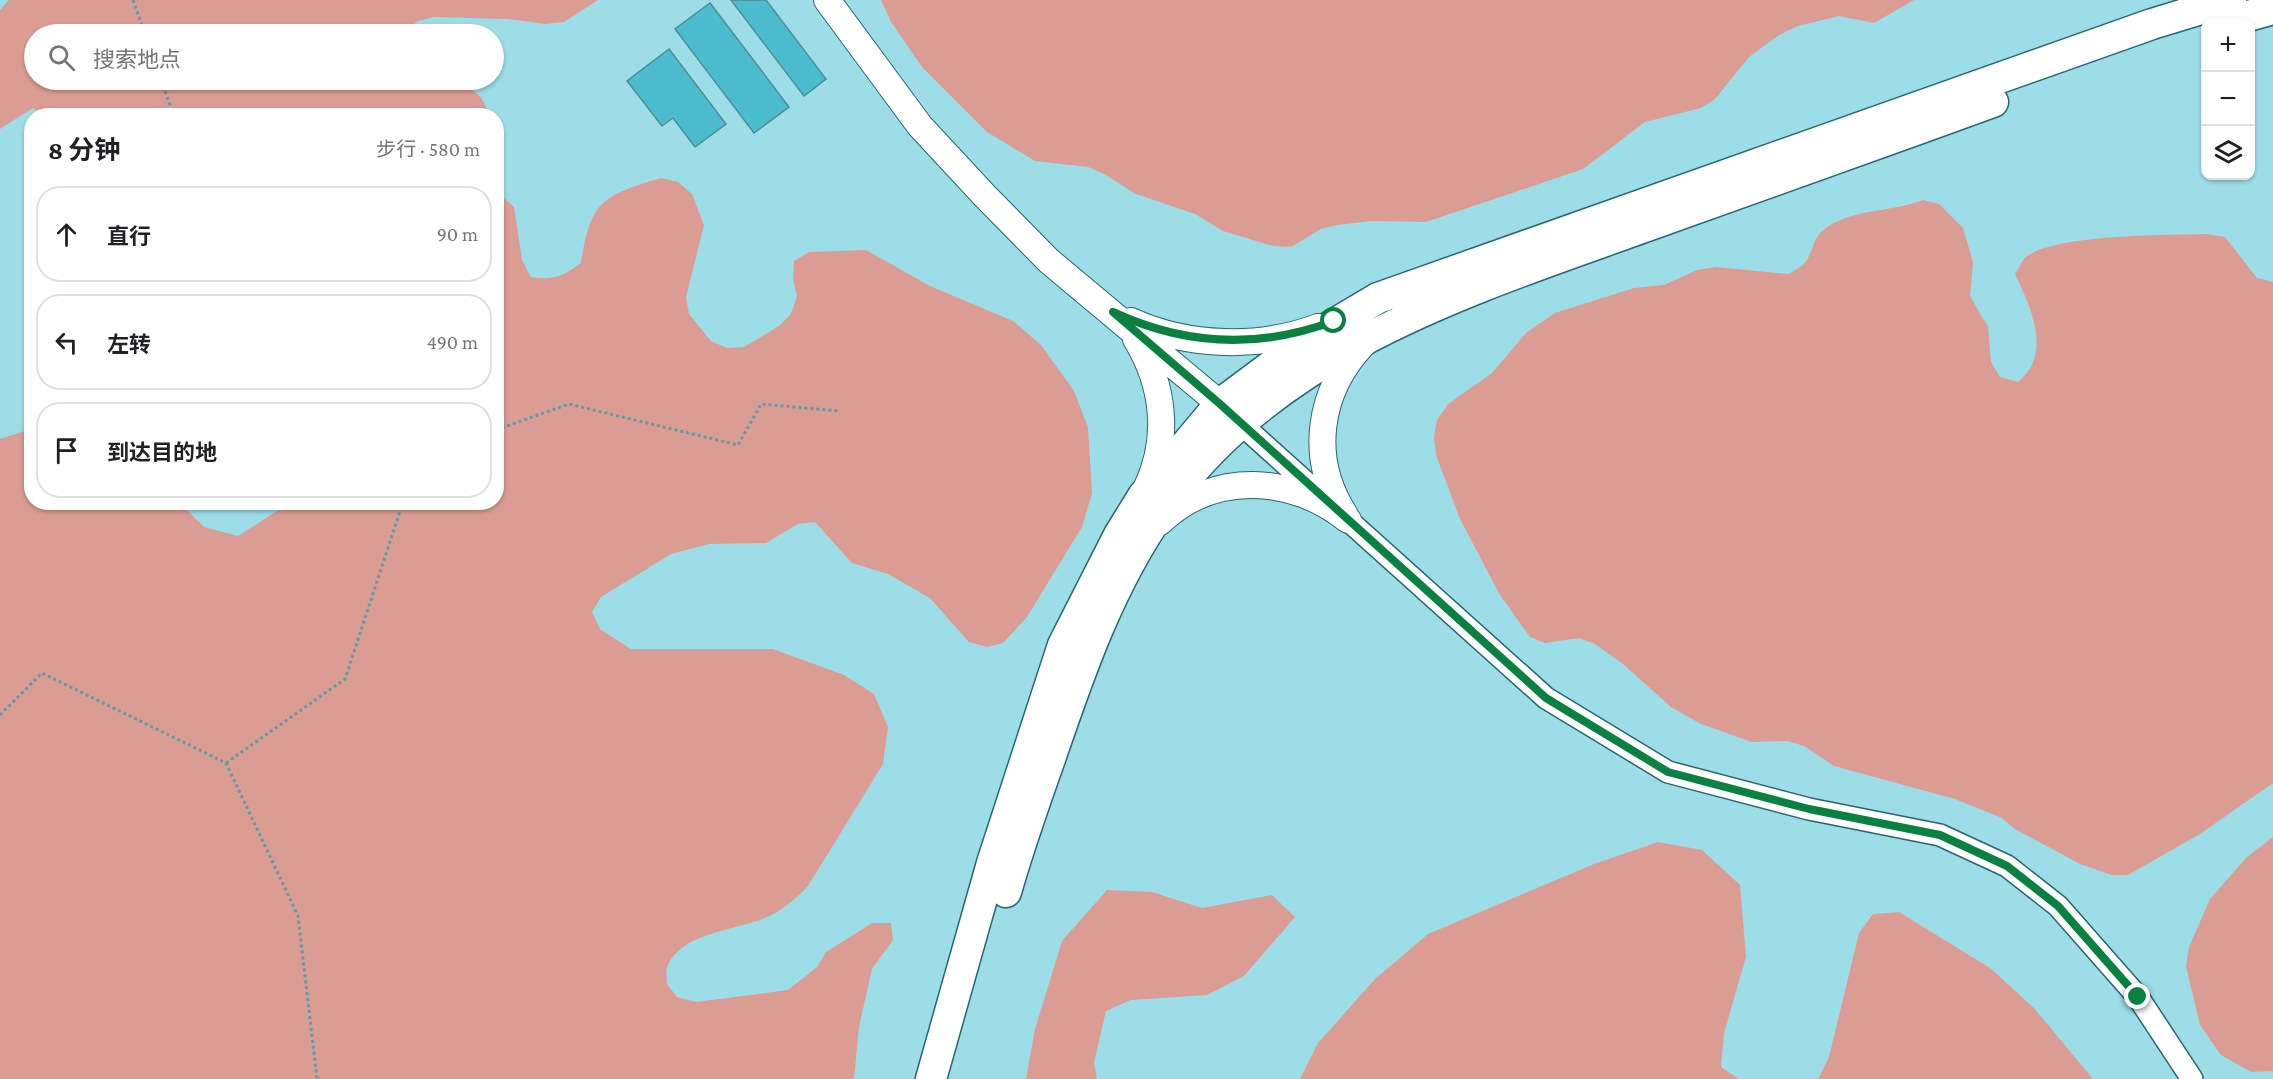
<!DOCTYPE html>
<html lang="zh">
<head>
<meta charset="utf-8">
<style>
  body { margin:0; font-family:"Crimson Pro","Noto Sans SC",serif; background:#f6f6f6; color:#202124 }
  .controls { position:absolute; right:18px; top:18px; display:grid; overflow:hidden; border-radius:12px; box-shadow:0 2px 4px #0004 }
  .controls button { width:54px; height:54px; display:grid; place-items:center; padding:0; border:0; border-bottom:2px solid #e0e0e0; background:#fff; color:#202124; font:30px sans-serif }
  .stop { position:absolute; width:18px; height:18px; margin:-14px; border:4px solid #0b8043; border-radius:50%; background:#fff }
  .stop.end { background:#0b8043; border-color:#fff; box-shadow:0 2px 6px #0008 }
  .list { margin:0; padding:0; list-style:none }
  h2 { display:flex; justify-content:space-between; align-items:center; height:78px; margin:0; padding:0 24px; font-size:26px }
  h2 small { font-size:20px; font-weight:400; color:#757577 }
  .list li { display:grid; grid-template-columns:39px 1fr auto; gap:18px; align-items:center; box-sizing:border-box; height:96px; margin:0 12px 12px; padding:0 12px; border:2px solid #e0e0e0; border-radius:24px }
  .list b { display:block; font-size:22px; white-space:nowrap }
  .list em { font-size:20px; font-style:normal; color:#757577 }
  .icon { flex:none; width:33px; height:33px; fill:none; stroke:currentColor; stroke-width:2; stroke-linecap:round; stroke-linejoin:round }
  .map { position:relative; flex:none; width:2273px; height:1079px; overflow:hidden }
  .search { position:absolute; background:#fff; box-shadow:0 2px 4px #0004; left:24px; top:24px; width:480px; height:66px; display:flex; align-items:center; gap:15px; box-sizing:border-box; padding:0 21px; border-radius:33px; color:#757577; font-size:22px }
  .panel { position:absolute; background:#fff; box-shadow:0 2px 4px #0004; left:24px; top:108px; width:480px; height:402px; border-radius:24px }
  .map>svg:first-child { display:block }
</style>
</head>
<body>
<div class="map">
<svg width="2273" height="1079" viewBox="0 0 2273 1079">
  <rect width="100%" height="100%" fill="#9ddde8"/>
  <path fill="#db9d93" d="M 9,0 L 598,0 L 564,22 L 545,24 L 508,19 L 434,17 L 418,21 L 402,34 L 34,34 L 34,80 L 442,80 C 464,84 484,90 488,115 L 44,116 L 33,108 L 0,129 L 0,10 Z
    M 881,0 L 1914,0 L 1874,23 L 1839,16 L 1798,26 L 1779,35 L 1749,57 L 1715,99 L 1701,108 L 1645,122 L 1583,169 L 1426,222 L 1372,221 L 1337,225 L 1321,229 L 1291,247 L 1273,246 L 1223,231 L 1195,214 L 1136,194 L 1104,174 L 1088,167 L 1035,161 L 987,132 L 922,67 L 891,22 Z
    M 661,178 L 678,182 L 692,194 L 704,225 L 686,297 L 689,314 L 711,341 L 727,348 L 744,347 L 779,326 L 791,314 L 797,296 L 793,279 L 794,261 L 809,252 L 866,250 L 930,286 L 1013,321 L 1041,345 L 1074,391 L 1088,427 L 1092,493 L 1082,527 L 1027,617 L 1003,643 L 987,647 L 969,642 L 930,598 L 888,574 L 852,563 L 815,522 L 798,524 L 766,543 L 709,544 L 671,554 L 601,597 L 592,612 L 600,629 L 631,649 L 773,649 L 844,675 L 874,694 L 888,727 L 883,764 L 808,886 C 796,899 780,912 763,919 C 735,930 682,933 668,965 C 665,970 667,979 667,984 L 677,997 L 696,1002 L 788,990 L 817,967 L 826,952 L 872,923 L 891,923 L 893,940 L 872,969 L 859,1027 L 854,1079 L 0,1079 L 0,439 L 31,429 L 32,502 L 180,503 L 204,527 L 238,536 L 282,508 L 286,503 L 496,502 L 497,192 L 514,207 L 522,260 L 531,277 C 552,281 564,276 581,263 C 591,201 601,196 661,178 Z
    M 1923,200 L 1939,204 L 1963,228 L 1973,262 L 1970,296 L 1988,327 L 1991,362 L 2000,377 L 2018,382 C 2053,353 2031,308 2015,274 C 2018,269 2021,262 2025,258 C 2051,234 2170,235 2207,234 L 2225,237 L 2257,278 L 2273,282 L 2273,783 L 2200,834 L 2128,875 L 2112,875 L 2080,864 L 2015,829 L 2002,818 L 1955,799 L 1834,766 L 1804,746 L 1788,741 L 1752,742 L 1701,724 L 1671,707 L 1623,664 L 1595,644 L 1579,638 L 1545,643 L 1530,637 L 1500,595 L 1460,519 L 1436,455 L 1434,437 L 1437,420 L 1448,404 L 1492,373 L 1526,333 L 1555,313 L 1634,288 L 1664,285 L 1697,270 L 1716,267 L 1789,274 C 1793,271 1800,268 1804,264 C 1812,255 1813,239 1822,231 C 1850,208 1890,213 1923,200 Z
    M 2273,837 L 2273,1071 L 2251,1072 L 2221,1055 L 2200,1025 L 2186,966 L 2189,947 L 2210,899 L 2247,857 Z
    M 1658,842 L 1702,850 L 1740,885 L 1746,957 L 1724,1033 L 1721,1067 L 1739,1079 L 1300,1079 L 1318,1043 L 1375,979 L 1428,934 L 1594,864 Z
    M 1107,890 L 1152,892 L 1202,908 L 1272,895 L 1295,917 L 1244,976 L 1207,995 L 1131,1000 L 1106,1011 L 1094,1063 L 1097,1079 L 1026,1079 L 1035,1029 L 1062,941 Z
    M 1899,912 L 1990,968 L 2034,1008 L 2093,1079 L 1818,1079 L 1829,1057 L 1859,933 L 1873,914 Z"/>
  <path fill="#4cbdce" stroke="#4e8c97" stroke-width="1.5" d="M 731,0 L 766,0 L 826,79 L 804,96 Z
    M 710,3 L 789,107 L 754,133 L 675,29 Z
    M 669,49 L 726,124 L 695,147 L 673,118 L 662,126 L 627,81 Z"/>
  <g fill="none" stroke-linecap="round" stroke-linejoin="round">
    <defs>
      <path id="minor" d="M 1231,415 L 1546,698 L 1668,772 L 1809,809 L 1940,835 L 2007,866 L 2058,906 L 2138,997 L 2192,1079"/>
      <path id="major" d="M 827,0 L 920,126 L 985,196 L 1049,261 L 1220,404
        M 1131,321 C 1188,347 1260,349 1318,327
        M 1136,339 C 1164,385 1170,438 1147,487
        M 1345,515 C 1308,458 1318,391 1364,343
        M 1160,522 C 1214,470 1294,476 1348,520"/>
      <path id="highway" d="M 2227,22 L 2273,9
        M 1006,892 C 1019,846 1035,801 1051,756 C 1080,671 1110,584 1163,509 C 1276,347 1476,288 1653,224 C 1767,183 1880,143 1993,102
        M 931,1079 L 992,863 L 1063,645 L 1119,535 L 1143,496 L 1220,404 L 1299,345 L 1378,298 L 2152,24 L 2231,0"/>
    </defs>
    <use href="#minor" stroke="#276771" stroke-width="24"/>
    <use href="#major" stroke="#276771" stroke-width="28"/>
    <use href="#highway" stroke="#276771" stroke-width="33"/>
    <path stroke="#6698a0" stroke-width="3" stroke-dasharray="3 3" stroke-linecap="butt" d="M 133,0 L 145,34
      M 161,80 L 174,116
      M 496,430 L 569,404 L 738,445 L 761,404 L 839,411
      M 0,715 L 42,673 L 226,763 L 298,916 L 317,1079
      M 226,763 L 345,679 L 403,502"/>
    <use href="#minor" stroke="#fff" stroke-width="21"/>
    <use href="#major" stroke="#fff" stroke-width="26"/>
    <use href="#highway" stroke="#fff" stroke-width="30"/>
  </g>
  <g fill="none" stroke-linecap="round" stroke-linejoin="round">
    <path stroke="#0b8043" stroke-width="8" d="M 1334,321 C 1259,349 1186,346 1113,312 L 1220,404 L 1546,698 L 1668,772 L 1809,809 L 1940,835 L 2007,866 L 2058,906 L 2138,997"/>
  </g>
</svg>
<div class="controls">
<button>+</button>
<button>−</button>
<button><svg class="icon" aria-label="layers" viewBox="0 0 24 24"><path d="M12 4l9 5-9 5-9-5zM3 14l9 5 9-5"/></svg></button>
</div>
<div class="stop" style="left:1334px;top:321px"></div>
<div class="stop end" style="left:2138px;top:997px"></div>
<div class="search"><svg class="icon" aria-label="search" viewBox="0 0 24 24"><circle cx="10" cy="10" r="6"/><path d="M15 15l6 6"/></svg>搜索地点</div>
<section class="panel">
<h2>8 分钟<small>步行 · 580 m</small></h2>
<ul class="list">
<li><svg class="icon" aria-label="ahead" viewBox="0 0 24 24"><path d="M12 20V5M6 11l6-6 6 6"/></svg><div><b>直行</b></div><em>90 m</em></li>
<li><svg class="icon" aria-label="left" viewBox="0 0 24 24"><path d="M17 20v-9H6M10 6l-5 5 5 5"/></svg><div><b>左转</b></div><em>490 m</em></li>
<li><svg class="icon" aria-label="arrive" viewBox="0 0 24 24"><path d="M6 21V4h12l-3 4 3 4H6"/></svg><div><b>到达目的地</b></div></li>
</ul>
</section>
</div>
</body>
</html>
